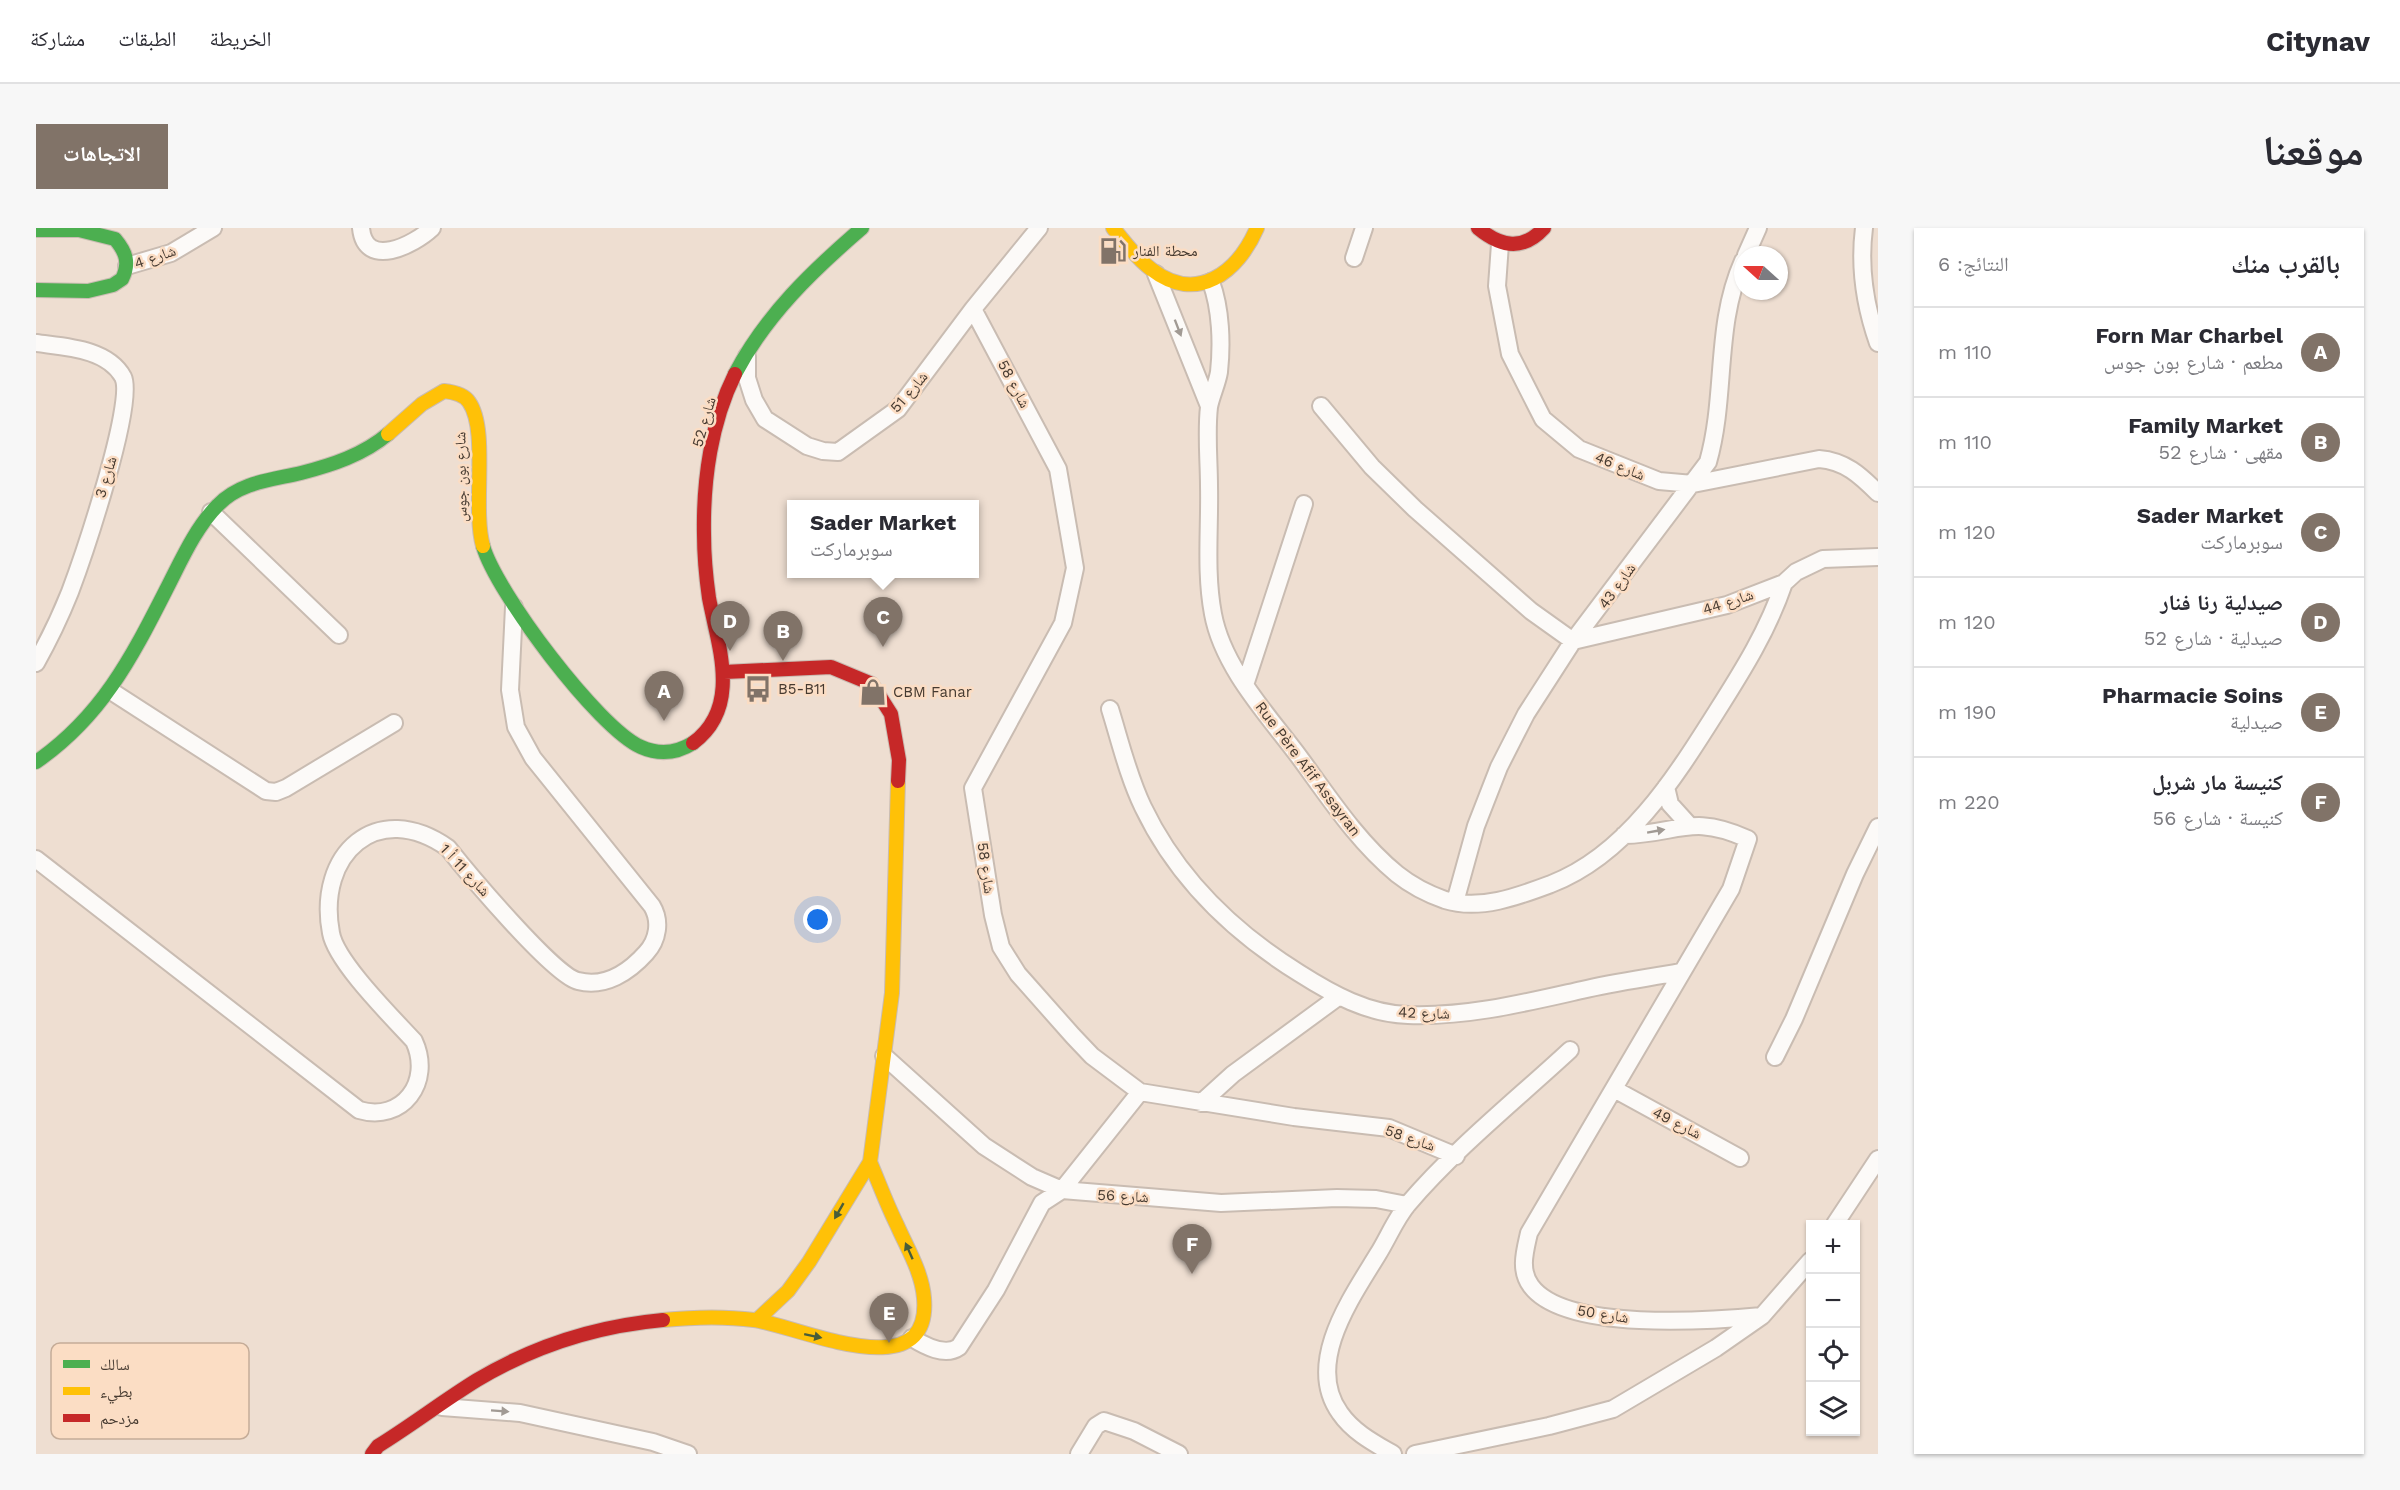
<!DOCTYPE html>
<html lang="ar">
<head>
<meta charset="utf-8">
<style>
  body { margin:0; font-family:"Work Sans","Noto Naskh Arabic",sans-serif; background:#f7f7f7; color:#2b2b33; direction:rtl }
  .controls { position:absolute; right:18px; bottom:18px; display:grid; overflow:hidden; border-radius:0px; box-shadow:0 2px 4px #0004 }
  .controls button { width:54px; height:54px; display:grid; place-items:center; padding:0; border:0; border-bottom:2px solid #e1e1e2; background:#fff; color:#2b2b33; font:30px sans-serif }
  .compass { position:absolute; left:1698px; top:18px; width:54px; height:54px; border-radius:50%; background:#fff; box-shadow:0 2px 4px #0004; rotate:291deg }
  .you { position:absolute; left:782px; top:692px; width:21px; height:21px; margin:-15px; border:4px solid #fff; border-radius:50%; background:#1a73e8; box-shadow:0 0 0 9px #1a73e833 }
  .badge { display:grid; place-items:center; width:39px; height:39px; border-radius:50%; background:#817368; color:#fff; font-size:20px; font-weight:700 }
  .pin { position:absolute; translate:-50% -50px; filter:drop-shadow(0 2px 3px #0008) }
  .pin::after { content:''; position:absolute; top:32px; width:21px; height:18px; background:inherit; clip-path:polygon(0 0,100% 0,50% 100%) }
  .popup { position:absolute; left:751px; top:272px; width:192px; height:78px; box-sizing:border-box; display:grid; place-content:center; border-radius:0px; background:#fff; filter:drop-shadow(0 2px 4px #0005); font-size:20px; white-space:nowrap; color:#7c7c81 }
  .popup b { font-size:22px; color:#2b2b33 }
  .popup::after { content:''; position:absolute; left:50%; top:100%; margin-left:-12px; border:12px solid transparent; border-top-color:#fff }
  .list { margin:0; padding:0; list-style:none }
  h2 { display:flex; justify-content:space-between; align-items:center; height:78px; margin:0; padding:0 24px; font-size:26px }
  h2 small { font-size:20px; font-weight:400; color:#7c7c81 }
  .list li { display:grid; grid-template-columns:39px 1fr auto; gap:18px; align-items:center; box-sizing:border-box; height:90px; padding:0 24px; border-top:2px solid #e1e1e2 }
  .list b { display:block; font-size:22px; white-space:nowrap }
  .list p { margin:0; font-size:20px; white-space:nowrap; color:#7c7c81 }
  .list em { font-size:20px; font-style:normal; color:#7c7c81 }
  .icon { flex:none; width:33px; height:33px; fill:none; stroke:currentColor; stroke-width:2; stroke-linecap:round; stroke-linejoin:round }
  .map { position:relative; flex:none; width:1842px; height:1226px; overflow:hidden; direction:ltr; border-radius:0px }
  header { display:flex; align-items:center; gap:36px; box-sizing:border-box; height:84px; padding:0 30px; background:#fff; border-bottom:2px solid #e1e1e2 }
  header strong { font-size:28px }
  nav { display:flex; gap:33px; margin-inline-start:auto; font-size:21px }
  .intro { display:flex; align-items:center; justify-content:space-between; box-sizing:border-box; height:144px; padding:0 36px }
  h1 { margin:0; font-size:42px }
  .button { padding:15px 27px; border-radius:0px; background:#817368; color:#fff; font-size:21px; font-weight:700 }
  main { display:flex; gap:36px; padding:0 36px }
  aside { flex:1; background:#fff; border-radius:0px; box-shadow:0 2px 4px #0004 }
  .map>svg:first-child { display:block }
</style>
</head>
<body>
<header>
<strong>Citynav</strong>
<nav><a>الخريطة</a><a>الطبقات</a><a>مشاركة</a></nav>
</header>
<div class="intro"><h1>موقعنا</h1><a class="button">الاتجاهات</a></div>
<main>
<aside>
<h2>بالقرب منك<small>النتائج: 6</small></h2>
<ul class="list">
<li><span class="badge">A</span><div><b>Forn Mar Charbel</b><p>مطعم · شارع بون جوس</p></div><em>110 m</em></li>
<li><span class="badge">B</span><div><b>Family Market</b><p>مقهى · شارع 52</p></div><em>110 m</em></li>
<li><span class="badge">C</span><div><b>Sader Market</b><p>سوبرماركت</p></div><em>120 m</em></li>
<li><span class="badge">D</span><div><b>صيدلية رنا فنار</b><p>صيدلية · شارع 52</p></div><em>120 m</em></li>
<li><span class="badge">E</span><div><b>Pharmacie Soins</b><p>صيدلية</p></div><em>190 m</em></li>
<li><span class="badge">F</span><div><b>كنيسة مار شربل</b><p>كنيسة · شارع 56</p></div><em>220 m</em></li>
</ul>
</aside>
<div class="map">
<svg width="1842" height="1226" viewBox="0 0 1842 1226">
  <rect width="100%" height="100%" fill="#eeded1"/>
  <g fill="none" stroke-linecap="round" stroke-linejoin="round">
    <defs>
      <path id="street" d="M 325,0 C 329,42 378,17 396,0
        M 1828,0 C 1823,39 1829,78 1842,115
        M 1464,16 L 1461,58 L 1474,126 L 1507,191 L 1543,221 L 1623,253 L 1657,256 L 1783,231 C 1809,233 1824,247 1842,265
        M 1710,27 L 1722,0
        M 1318,30 L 1328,0
        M 91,38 L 135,25 L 177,0
        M 1120,46 L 1173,178
        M 1175,54 C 1185,81 1186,116 1183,144 C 1181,156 1175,168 1173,179 C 1170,205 1173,233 1173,258 C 1174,300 1169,344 1177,386 C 1187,440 1232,487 1264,530 C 1294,571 1322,614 1361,646 C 1376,658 1392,666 1409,672 C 1444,683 1483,668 1515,656 C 1591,627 1640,548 1681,483 C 1707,442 1732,402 1748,355
        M 937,81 L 1022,241 L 1039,340 L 1027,395 L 937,560 L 957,687 L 965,719 L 982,746 L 1037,808 L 1056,828 L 1104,864 L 1258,889 L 1353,900 L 1420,928
        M 0,115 C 28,119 71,120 87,149 C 100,174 46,332 34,364 C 24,389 13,412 0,435
        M 711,128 L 711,150 L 718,172 L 729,191 L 771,218 L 787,223 L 802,224 L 862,181 L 937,81 L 1003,0
        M 1285,178 L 1336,239 L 1379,281 L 1495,383 L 1537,413
        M 175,284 L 303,407
        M 1537,413 L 1691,377 L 1748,355 L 1760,344 L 1787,331 L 1842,329
        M 1209,457 L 1268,276
        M 75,463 L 230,563 L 240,564 L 250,560 L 358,495
        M 1074,481 C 1084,513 1092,548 1107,579 C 1141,650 1197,704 1263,745 C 1296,766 1332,786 1372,787 C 1432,789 1488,775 1546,762 C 1579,754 1612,750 1644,744
        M 1630,559 L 1634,576 L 1653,597
        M 1588,607 C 1642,606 1655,585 1712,611 L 1695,661 L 1493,1005 C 1489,1023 1483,1042 1495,1058 C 1529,1104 1674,1093 1726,1088
        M 0,631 L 323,882 C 366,895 397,854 378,813 C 357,790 300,734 295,705 C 280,626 341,570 412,620 C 431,644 518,748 542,753 C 569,760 593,744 610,725 C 622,712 625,693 616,678 L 497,530 L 480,499 L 474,462 L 478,379
        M 1419,674 L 1440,598 L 1463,539 L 1490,486 L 1537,413 L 1672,234 C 1691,167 1678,98 1707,33
        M 848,828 L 948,918 L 996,949 L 1026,962 L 1185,975 L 1301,970 L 1340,971 L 1371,977
        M 1739,829 L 1758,791 L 1819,646 L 1842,599
        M 1578,861 L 1704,930
        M 1165,875 L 1197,846 L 1302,769
        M 1799,996 L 1842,931
        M 876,1110 C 889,1118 909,1129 923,1119 L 960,1062 L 1006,975 L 1026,962 L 1104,864
        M 406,1179 L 484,1185 L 617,1214 L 652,1226
        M 1043,1226 L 1060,1198 L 1068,1193 L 1098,1203 L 1143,1226
        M 1357,1226 C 1338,1215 1317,1204 1304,1185 C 1268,1135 1316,1069 1342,1026 C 1352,1010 1360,990 1372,976 C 1420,920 1480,872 1534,822
        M 1379,1226 L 1513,1198 L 1577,1181 L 1680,1120 L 1726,1088 L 1774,1033"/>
      <path id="fast" d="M 0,2 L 43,2 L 79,11 C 90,24 94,35 86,51 L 77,57 L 52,63 L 0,62
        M 699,146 C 730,87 776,43 826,0
        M 447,318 C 460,364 562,500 605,519 C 623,527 641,525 657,515
        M 0,534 C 65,489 95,431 130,362 C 145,333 159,300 182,277 C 204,254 236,252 265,245 C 296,237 327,227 352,206"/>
      <path id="slow" d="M 1077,0 C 1089,14 1100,30 1115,41 C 1161,77 1202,44 1221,0
        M 352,206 L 386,176 L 408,163 C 417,164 428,166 433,174 C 453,202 436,280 447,318
        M 627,1092 C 657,1089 688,1088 718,1092 C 760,1097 896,1163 888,1070 C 886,1044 871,1020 861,997 C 851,977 843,955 834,934
        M 721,1092 L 752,1063 L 773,1034 L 834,934 L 856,765 L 862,553"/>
      <path id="jam" d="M 1442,0 C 1465,19 1487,23 1508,0
        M 688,444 L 795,439 L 836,456 L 855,486 L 863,532 L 862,553
        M 657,515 C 706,479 682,418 673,370 C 670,349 668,328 668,306 C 667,253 675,194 699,146
        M 336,1226 L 342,1218 C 376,1197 407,1173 441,1152 C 498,1118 561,1098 627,1092"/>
    </defs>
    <use href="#street" stroke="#c9bcb2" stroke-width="20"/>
    <use href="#fast" stroke="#c9bcb2" stroke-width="16"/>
    <use href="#slow" stroke="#c9bcb2" stroke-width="16"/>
    <use href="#jam" stroke="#c9bcb2" stroke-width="16"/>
    <use href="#street" stroke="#fcfaf8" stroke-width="16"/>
    <use href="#fast" stroke="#4caf50" stroke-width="14"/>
    <use href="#slow" stroke="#ffc107" stroke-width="14"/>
    <use href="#jam" stroke="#c62828" stroke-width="14"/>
  </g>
  <defs><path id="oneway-solid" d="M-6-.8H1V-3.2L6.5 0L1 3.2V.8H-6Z" transform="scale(1.5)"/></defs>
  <g fill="#a19a94">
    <use href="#oneway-solid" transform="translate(1142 100) rotate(69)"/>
    <use href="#oneway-solid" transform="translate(1620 603) rotate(-10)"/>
    <use href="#oneway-solid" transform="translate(464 1183) rotate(4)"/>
  </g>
  <g fill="#485d3a">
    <use href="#oneway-solid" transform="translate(803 983) rotate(120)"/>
    <use href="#oneway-solid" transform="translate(873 1023) rotate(-114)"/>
    <use href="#oneway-solid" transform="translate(777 1108) rotate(12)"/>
  </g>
  <defs>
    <symbol id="fuel-bare" viewBox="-9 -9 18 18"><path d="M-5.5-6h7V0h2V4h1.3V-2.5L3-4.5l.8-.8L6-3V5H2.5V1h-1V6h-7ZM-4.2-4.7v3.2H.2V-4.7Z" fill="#817368" stroke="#fbddc4" stroke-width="2.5" paint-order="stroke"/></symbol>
    <symbol id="bus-bare" viewBox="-9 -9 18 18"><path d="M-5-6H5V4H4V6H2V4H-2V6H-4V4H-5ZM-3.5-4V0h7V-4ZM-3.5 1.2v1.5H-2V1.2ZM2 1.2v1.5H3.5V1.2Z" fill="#817368" stroke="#fbddc4" stroke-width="2.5" paint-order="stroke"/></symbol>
    <symbol id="shop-bare" viewBox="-9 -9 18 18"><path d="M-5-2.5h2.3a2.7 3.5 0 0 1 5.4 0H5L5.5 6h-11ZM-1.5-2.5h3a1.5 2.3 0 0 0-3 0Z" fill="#817368" stroke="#fbddc4" stroke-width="2.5" paint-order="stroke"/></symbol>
  </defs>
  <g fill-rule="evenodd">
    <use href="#fuel-bare" x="1058" y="4" width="38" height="38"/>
    <use href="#bus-bare" x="703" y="442" width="38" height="38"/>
    <use href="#shop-bare" x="818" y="445" width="38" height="38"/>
  </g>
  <g text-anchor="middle" stroke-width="5" stroke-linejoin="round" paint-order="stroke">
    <g font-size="15" fill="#463a30" stroke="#fbddc4" text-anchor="start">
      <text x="1097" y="28">محطة الفنار</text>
      <text x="742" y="466">B5-B11</text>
      <text x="857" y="469">CBM Fanar</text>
    </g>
    <g font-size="15" fill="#463a30" stroke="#fbddc4">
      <text transform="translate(119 29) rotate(-19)" y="5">شارع 4</text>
      <text transform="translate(978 156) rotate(62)" y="5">شارع 58</text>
      <text transform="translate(873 164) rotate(-49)" y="5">شارع 51</text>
      <text transform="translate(668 194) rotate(-74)" y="5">شارع 52</text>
      <text transform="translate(1584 238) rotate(22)" y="5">شارع 46</text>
      <text transform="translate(70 249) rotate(-73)" y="5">شارع 3</text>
      <text transform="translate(425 249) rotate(-91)" y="5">شارع بون جوس</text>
      <text transform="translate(1581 358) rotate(-54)" y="5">شارع 43</text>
      <text transform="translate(1692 374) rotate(-18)" y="5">شارع 44</text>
      <text transform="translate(1272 541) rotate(53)" y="5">Rue Père Afif Assayran</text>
      <text transform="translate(950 640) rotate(82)" y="5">شارع 58</text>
      <text transform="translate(429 642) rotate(47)" y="5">شارع 11 أ 1</text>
      <text transform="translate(1388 785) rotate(2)" y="5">شارع 42</text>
      <text transform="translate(1641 895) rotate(27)" y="5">شارع 49</text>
      <text transform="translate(1374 910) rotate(19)" y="5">شارع 58</text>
      <text transform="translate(1087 968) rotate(3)" y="5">شارع 56</text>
      <text transform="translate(1567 1086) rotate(9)" y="5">شارع 50</text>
    </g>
  </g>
  <rect x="15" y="1115" width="198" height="96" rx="9" fill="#fbddc4" stroke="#c5ac98" stroke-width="1.5"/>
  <rect x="27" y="1132" width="27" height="8" fill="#4caf50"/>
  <rect x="27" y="1159" width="27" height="8" fill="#ffc107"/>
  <rect x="27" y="1186" width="27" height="8" fill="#c62828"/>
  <g font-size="16" fill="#463a30">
    <text x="64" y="1142">سالك</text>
    <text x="64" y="1169">بطيء</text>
    <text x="64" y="1196">مزدحم</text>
  </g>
</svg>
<div class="controls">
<button>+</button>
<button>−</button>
<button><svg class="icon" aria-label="locate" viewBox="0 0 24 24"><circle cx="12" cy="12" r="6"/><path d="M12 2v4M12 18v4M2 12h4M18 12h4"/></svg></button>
<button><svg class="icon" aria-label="layers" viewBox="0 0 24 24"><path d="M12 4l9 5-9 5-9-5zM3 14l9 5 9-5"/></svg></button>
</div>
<svg class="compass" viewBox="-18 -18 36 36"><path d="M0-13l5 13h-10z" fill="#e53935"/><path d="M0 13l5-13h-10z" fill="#7c7c81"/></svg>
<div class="you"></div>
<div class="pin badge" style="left:628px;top:493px">A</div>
<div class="pin badge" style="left:747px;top:433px">B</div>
<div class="pin badge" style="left:847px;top:419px">C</div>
<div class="popup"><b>Sader Market</b>سوبرماركت</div>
<div class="pin badge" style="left:694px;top:423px">D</div>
<div class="pin badge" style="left:853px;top:1115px">E</div>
<div class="pin badge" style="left:1156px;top:1046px">F</div>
</div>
</main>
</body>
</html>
